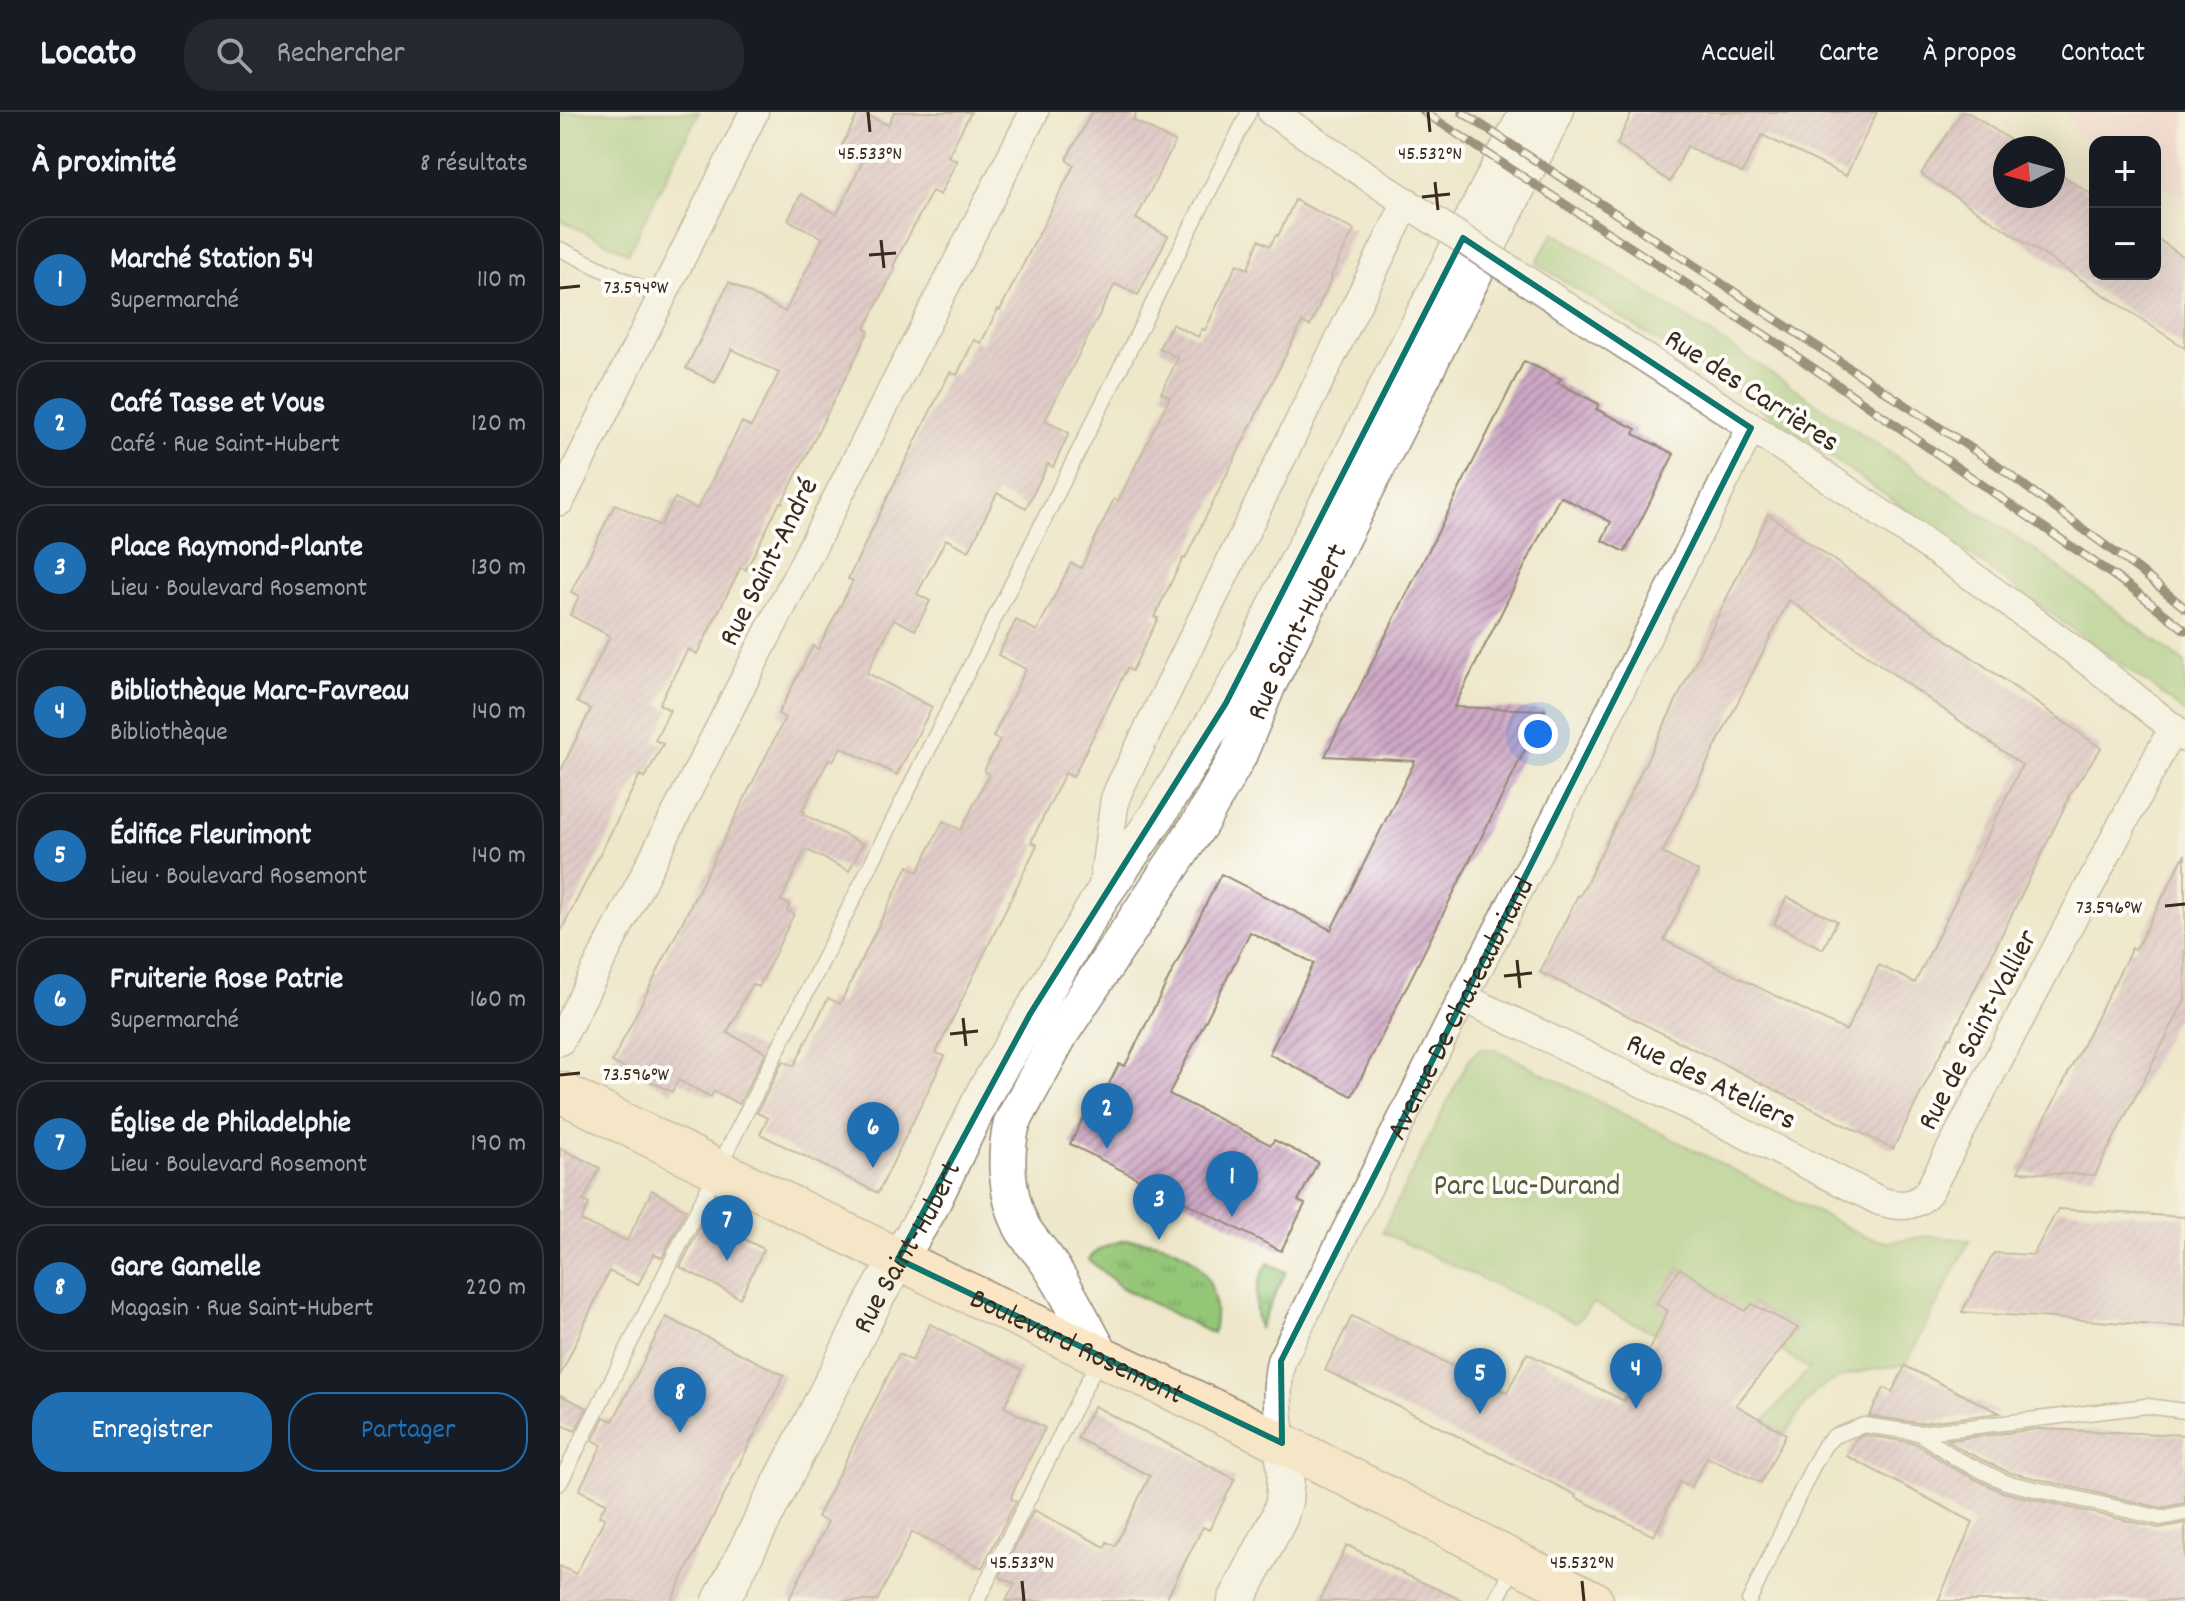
<!DOCTYPE html>
<html lang="fr">
<head>
<meta charset="utf-8">
<style>
  body { margin:0; font-family:Dekko,sans-serif; background:#242831; color:#f1f3f6 }
  .controls { position:absolute; right:24px; top:24px; display:grid; overflow:hidden; border-radius:16px; box-shadow:0 8px 32px #0002 }
  .controls button { width:72px; height:72px; display:grid; place-items:center; padding:0; border:0; border-bottom:2px solid #363941; background:#171b24; color:#f1f3f6; font:40px sans-serif }
  .compass { position:absolute; left:1433px; top:24px; width:72px; height:72px; border-radius:50%; background:#171b24; box-shadow:0 8px 32px #0002; rotate:264deg }
  .you { position:absolute; left:978px; top:622px; width:28px; height:28px; margin:-20px; border:6px solid #fff; border-radius:50%; background:#1a73e8; box-shadow:0 0 0 12px #1a73e833 }
  .badge { display:grid; place-items:center; width:52px; height:52px; border-radius:50%; background:#1f6fb2; color:#fff; font-size:26px; font-weight:700 }
  .pin { position:absolute; translate:-50% -66px; filter:drop-shadow(0 2px 4px #0008) }
  .pin::after { content:''; position:absolute; top:42px; width:28px; height:24px; background:inherit; clip-path:polygon(0 0,100% 0,50% 100%) }
  .list { margin:0; padding:0; list-style:none }
  h2 { display:flex; justify-content:space-between; align-items:center; height:104px; margin:0; padding:0 32px; font-size:34px }
  h2 small { font-size:26px; font-weight:400; color:#9ea1a6 }
  .list li { display:grid; grid-template-columns:52px 1fr auto; gap:24px; align-items:center; box-sizing:border-box; height:128px; margin:0 16px 16px; padding:0 16px; border:2px solid #363941; border-radius:32px }
  .list b { display:block; font-size:30px; white-space:nowrap }
  .list p { margin:0; font-size:26px; white-space:nowrap; color:#9ea1a6 }
  .list em { font-size:26px; font-style:normal; color:#9ea1a6 }
  .actions { display:flex; gap:16px; padding:24px 32px }
  .actions a { flex:1; padding:18px 0; border:2px solid #1f6fb2; border-radius:32px; text-align:center; font-size:28px; color:#1f6fb2 }
  .actions .main { background:#1f6fb2; color:#fff }
  .icon { flex:none; width:44px; height:44px; fill:none; stroke:currentColor; stroke-width:2; stroke-linecap:round; stroke-linejoin:round }
  .map { position:relative; flex:none; width:1625px; height:1489px; overflow:hidden }
  header { display:flex; align-items:center; gap:48px; box-sizing:border-box; height:112px; padding:0 40px; background:#171b24; border-bottom:2px solid #363941 }
  header strong { font-size:38px }
  nav { display:flex; gap:44px; margin-inline-start:auto; font-size:28px }
  .search { width:560px; height:72px; background:#242831; display:flex; align-items:center; gap:20px; box-sizing:border-box; padding:0 28px; border-radius:32px; color:#9ea1a6; font-size:30px }
  main { display:flex }
  aside { flex:1; background:#171b24 }
  .map>svg:first-child { display:block }
</style>
</head>
<body>
<header>
<strong>Locato</strong>
<div class="search"><svg class="icon" aria-label="search" viewBox="0 0 24 24"><circle cx="10" cy="10" r="6"/><path d="M15 15l6 6"/></svg>Rechercher</div>
<nav><a>Accueil</a><a>Carte</a><a>À propos</a><a>Contact</a></nav>
</header>
<main>
<aside>
<h2>À proximité<small>8 résultats</small></h2>
<ul class="list">
<li><span class="badge">1</span><div><b>Marché Station 54</b><p>Supermarché</p></div><em>110 m</em></li>
<li><span class="badge">2</span><div><b>Café Tasse et Vous</b><p>Café · Rue Saint-Hubert</p></div><em>120 m</em></li>
<li><span class="badge">3</span><div><b>Place Raymond-Plante</b><p>Lieu · Boulevard Rosemont</p></div><em>130 m</em></li>
<li><span class="badge">4</span><div><b>Bibliothèque Marc-Favreau</b><p>Bibliothèque</p></div><em>140 m</em></li>
<li><span class="badge">5</span><div><b>Édifice Fleurimont</b><p>Lieu · Boulevard Rosemont</p></div><em>140 m</em></li>
<li><span class="badge">6</span><div><b>Fruiterie Rose Patrie</b><p>Supermarché</p></div><em>160 m</em></li>
<li><span class="badge">7</span><div><b>Église de Philadelphie</b><p>Lieu · Boulevard Rosemont</p></div><em>190 m</em></li>
<li><span class="badge">8</span><div><b>Gare Gamelle</b><p>Magasin · Rue Saint-Hubert</p></div><em>220 m</em></li>
</ul>
<div class="actions"><a class="main">Enregistrer</a><a>Partager</a></div>
</aside>
<div class="map">
<svg width="1625" height="1489" viewBox="0 0 1625 1489">
  <defs>
    <pattern id="grass-tufts" width="24" height="20" patternUnits="userSpaceOnUse" patternTransform="scale(2)"><rect width="24" height="20" fill="#94c677"/><path d="M3 7l-1-3M5 7V3M7 7l1-3M15 17l-1-3M17 17v-4M19 17l1-3" fill="none" stroke="#7aa161"/></pattern>
    <pattern id="building-hatch" width="6" height="6" patternUnits="userSpaceOnUse" patternTransform="scale(2)"><rect width="6" height="6" fill="#cda7c5"/><path d="M-1 1l2-2M0 6l6-6M5 7l2-2" fill="none" stroke="#a8889f"/></pattern>
  </defs>
  <rect width="100%" height="100%" fill="#fdfcf7"/>
  <filter id="ink" filterUnits="userSpaceOnUse"><feTurbulence type="fractalNoise" baseFrequency=".0125" numOctaves="2"/><feDisplacementMap in="SourceGraphic" scale="16" xChannelSelector="R" yChannelSelector="G"/><feConvolveMatrix kernelMatrix="1 2 1 2 8 2 1 2 1" color-interpolation-filters="sRGB"/></filter>
  <filter id="wash" filterUnits="userSpaceOnUse"><feTurbulence type="fractalNoise" baseFrequency=".006" numOctaves="4" result="noise"/><feDisplacementMap in="SourceGraphic" scale="32" xChannelSelector="R" yChannelSelector="G"/><feGaussianBlur stdDeviation="1.8" result="paint"/><feColorMatrix in="noise" values="0 0 0 0 0 0 0 0 0 0 0 0 0 0 0 0 0 1.4 0 .05"/><feComposite in="paint" operator="in"/></filter>
  <g filter="url(#wash)">
    <rect width="100%" height="100%" fill="#eee7cb"/>
    <path fill="#f6cfd6" d="M 1504,0 L 1625,0 L 1625,87 L 1595,70 L 1595,30 L 1535,30 L 1535,34 L 1517,23 Z"/>
    <path fill="url(#grass-tufts)" stroke="#68784a" stroke-width="2" d="M 565,1128 C 624,1126 665,1159 653,1222 L 562,1176 L 528,1147 C 538,1136 551,1132 565,1128 Z
      M 708,1151 L 726,1160 L 699,1216 C 692,1193 696,1171 708,1151 Z"/>
    <path fill="#94c677" stroke="#68784a" stroke-width="2" d="M 0,0 L 139,0 L 68,141 L 0,108 Z
      M 994,120 L 1231,274 L 1482,443 L 1625,551 L 1625,601 L 1594,576 L 1388,427 L 1179,281 L 976,151 Z
      M 920,937 L 935,937 L 1304,1124 L 1327,1130 L 1368,1124 L 1410,1128 L 1346,1252 C 1315,1258 1280,1259 1256,1280 C 1244,1291 1235,1308 1226,1322 L 1204,1309 L 1249,1257 L 1221,1239 L 1238,1216 L 1192,1192 L 1175,1212 L 1168,1188 L 1120,1156 L 1096,1191 L 1108,1199 L 1096,1222 L 1033,1191 L 1016,1211 L 822,1120 L 909,947 Z"/>
    <g id="blocks">
      <path fill="url(#building-hatch)" fill-rule="evenodd" d="M 299,0 L 328,13 L 334,0 L 411,0 L 388,44 L 397,49 L 380,83 L 372,79 L 333,154 L 335,156 L 305,217 L 309,219 L 222,391 L 220,390 L 186,458 L 181,455 L 137,542 L 128,537 L 99,592 L 110,598 L 95,628 L 103,632 L 85,666 L 80,663 L 0,821 L 0,660 L 31,597 L 17,590 L 50,524 L 10,503 L 19,484 L 11,480 L 55,392 L 100,414 L 115,386 L 137,397 L 182,310 L 191,315 L 219,261 L 172,237 L 155,271 L 126,256 L 169,170 L 225,200 L 263,126 L 228,108 L 241,82 L 277,102 L 305,45 L 282,33 Z
        M 532,0 L 577,0 L 573,8 L 615,30 L 576,107 L 608,124 L 578,183 L 555,172 L 485,308 L 509,321 L 493,355 L 488,352 L 466,396 L 437,381 L 409,439 L 386,427 L 357,482 L 370,489 L 355,518 L 334,507 L 307,561 L 372,595 L 337,663 L 281,635 L 273,649 L 269,647 L 242,699 L 245,700 L 243,702 L 303,732 L 289,759 L 245,737 L 221,789 L 230,793 L 227,799 L 234,802 L 199,875 L 192,872 L 167,921 L 206,940 L 179,992 L 154,979 L 151,985 L 118,968 L 112,980 L 52,950 L 225,606 L 218,602 L 253,534 L 258,537 L 293,469 L 288,467 L 338,364 L 390,260 L 397,263 L 414,228 L 421,231 L 438,197 L 440,198 L 514,53 L 507,49 L 507,46 Z
        M 1072,0 L 1317,0 L 1286,64 L 1202,23 L 1182,61 L 1127,34 L 1110,70 L 1057,32 Z
        M 1402,0 L 1408,0 L 1462,36 L 1445,36 L 1445,84 L 1493,84 L 1493,57 L 1535,85 L 1535,162 L 1595,162 L 1595,125 L 1625,146 L 1625,236 L 1361,62 Z
        M 735,88 L 794,118 L 771,164 L 772,165 L 750,214 L 742,210 L 625,447 L 623,446 L 594,505 L 598,506 L 572,559 L 567,556 L 513,665 L 505,661 L 471,730 L 477,733 L 376,941 L 385,944 L 318,1081 L 200,1022 L 208,1006 L 197,1001 L 223,949 L 234,954 L 268,886 L 280,892 L 348,754 L 358,760 L 383,709 L 401,718 L 429,662 L 424,659 L 440,628 L 433,625 L 466,557 L 438,543 L 456,508 L 477,519 L 511,451 L 521,456 L 554,387 L 558,389 L 610,285 L 601,281 L 618,246 L 599,236 L 612,212 L 638,225 L 642,217 L 645,218 L 677,152 L 688,157 L 699,128 L 710,134 L 716,123 L 718,124 Z
        M 964,249 L 1001,267 L 998,271 L 1039,292 L 1036,297 L 1076,317 L 1074,322 L 1114,342 L 1065,440 L 1042,428 L 1051,410 L 1000,384 L 894,595 L 985,598 L 792,984 L 709,942 L 754,851 L 690,820 L 609,982 L 711,1033 L 714,1028 L 758,1050 L 738,1089 L 745,1092 L 721,1139 L 510,1032 L 533,987 L 540,990 L 559,952 L 565,954 L 661,762 L 771,818 L 855,649 L 765,644 Z
        M 1208,402 L 1541,636 L 1508,685 L 1509,686 L 1391,926 L 1389,925 L 1333,1037 L 980,860 L 1018,783 L 1020,784 ZM 1229,488 L 1462,653 L 1355,871 L 1319,853 L 1286,919 L 1104,828 L 1138,759 L 1102,741 Z
        M 1625,742 L 1625,888 L 1535,1063 L 1458,1060 L 1572,836 L 1575,838 Z
        M 1227,785 L 1277,809 L 1263,837 L 1214,812 Z
        M 0,1036 L 40,1056 L 23,1089 L 29,1092 L 21,1109 L 67,1129 L 92,1078 L 126,1098 L 102,1146 L 94,1142 L 78,1173 L 49,1159 L 0,1264 Z
        M 1498,1097 L 1625,1105 L 1625,1215 L 1402,1200 L 1434,1141 L 1473,1143 Z
        M 144,1107 L 204,1137 L 180,1186 L 120,1155 Z
        M 1120,1156 L 1185,1199 L 1192,1192 L 1238,1216 L 1176,1293 L 1226,1322 L 1201,1371 L 1147,1345 L 1131,1376 L 1120,1370 L 1094,1424 L 1015,1385 L 1016,1383 L 765,1258 L 792,1204 L 947,1281 L 967,1241 L 1064,1289 L 1108,1199 L 1096,1192 Z
        M 106,1205 L 224,1263 L 111,1489 L 0,1489 L 0,1454 L 16,1462 L 45,1406 L 39,1404 L 46,1391 L 19,1378 L 42,1333 L 33,1328 L 44,1305 L 53,1309 Z
        M 370,1212 L 462,1258 L 444,1295 L 485,1316 L 452,1382 L 451,1387 L 456,1389 L 422,1456 L 352,1420 L 317,1489 L 228,1489 L 268,1410 L 257,1405 L 339,1242 L 352,1249 Z
        M 1345,1254 L 1440,1301 L 1359,1311 L 1309,1304 L 1324,1276 L 1332,1280 Z
        M 0,1283 L 27,1296 L 15,1319 L 0,1312 Z
        M 534,1294 L 675,1367 L 649,1418 L 643,1415 L 605,1489 L 446,1489 L 455,1472 L 440,1465 L 474,1398 L 545,1435 L 547,1430 L 555,1434 L 590,1364 L 517,1326 Z
        M 1479,1317 L 1625,1323 L 1625,1391 L 1601,1396 L 1448,1360 L 1402,1338 L 1387,1328 Z
        M 1305,1323 L 1355,1331 L 1392,1356 L 1442,1380 L 1599,1416 L 1625,1411 L 1625,1489 L 1378,1489 L 1413,1410 L 1287,1344 L 1297,1326 Z
        M 787,1433 L 844,1462 L 904,1489 L 759,1489 Z"/>
    </g>
  </g>
  <g filter="url(#ink)">
    <use href="#blocks" fill-opacity="0" stroke="#948874" stroke-width="2"/>
    <g fill="none" stroke-linecap="round" stroke-linejoin="round">
      <defs>
        <path id="service" d="M 0,137 L 102,186
          M 1359,1321 L 1397,1347 L 1445,1370 L 1601,1406 L 1625,1401
          M 0,1371 L 689,0
          M 417,1489 L 539,1247
          M 936,1489 L 954,1454
          M 1189,1489 L 1253,1354 L 1265,1333 L 1274,1324 L 1304,1313 L 1359,1321 L 1587,1294 L 1625,1299"/>
        <g id="minor">
          <path d="M 712,0 L 859,99"/>
          <path d="M 961,165 C 1186,313 1417,454 1625,626"/>
          <path d="M 0,389 L 194,0"/>
          <path d="M 542,781 L 555,687 L 559,677 L 847,90"/>
          <path d="M 904,886 L 1081,970 L 1320,1089 C 1338,1095 1356,1096 1369,1079 L 1613,616"/>
          <path d="M 0,929 L 474,0"/>
          <path id="s1" d="M 722,1331 C 718,1303 715,1276 721,1249 L 889,913 L 1025,649 L 1191,316"/>
        </g>
        <g id="tertiary">
          <path id="s2" d="M 541,1243 C 523,1212 508,1179 488,1150 C 480,1138 469,1128 462,1115 C 446,1083 444,1044 452,1011 L 500,922 L 640,711 L 678,644 L 708,572 L 995,0"/>
          <path id="s3" d="M 161,1489 L 316,1185 L 369,1097 L 425,980 L 541,785 L 597,704 L 666,591 L 692,545 L 728,469 L 968,0"/>
          <path d="M 676,1489 L 719,1406 L 724,1390 L 726,1360 L 722,1331"/>
        </g>
        <g id="secondary">
          <path id="s4" d="M 0,980 L 379,1167 L 682,1311 L 1033,1489"/>
        </g>
      </defs>
      <use href="#service" stroke="#948874" stroke-width="17"/>
      <use href="#minor" stroke="#948874" stroke-width="31"/>
      <use href="#tertiary" stroke="#948874" stroke-width="39"/>
      <use href="#secondary" stroke="#948874" stroke-width="43"/>
      <use href="#service" stroke="#fff" stroke-width="14"/>
      <use href="#minor" stroke="#fff" stroke-width="28"/>
      <use href="#tertiary" stroke="#fff" stroke-width="36"/>
      <use href="#secondary" stroke="#fce5c4" stroke-width="40"/>
      <defs>
        <path id="rail" d="M 864,0 L 1220,233 L 1573,477 L 1625,518
          M 902,0 L 1435,352 L 1580,459 L 1625,496"/>
      </defs>
      <use href="#rail" stroke="#3b2a1e" stroke-width="9"/>
      <use href="#rail" stroke="#fdfcf7" stroke-width="6" stroke-dasharray="18" stroke-linecap="butt"/>
      <defs>
        <path id="minor-bridge" d="M 859,99 L 961,165"/>
      </defs>
      <use href="#minor-bridge" stroke="#948874" stroke-width="31" stroke-linecap="butt"/>
      <use href="#minor-bridge" stroke="#fff" stroke-width="28"/>
    </g>
  </g>
  <path d="M0 0H1625V1489H0ZM 903,126 L 1191,316 L 721,1249 L 722,1331 L 338,1147 L 470,902 L 666,591 Z" fill="#eee7cb" fill-opacity=".55" fill-rule="evenodd"/>
  <path fill="none" stroke="#0f766e" stroke-width="6" stroke-linejoin="round" d="M 903,126 L 1191,316 L 721,1249 L 722,1331 L 338,1147 L 470,902 L 666,591 Z"/>
  <path fill="none" stroke="#3b2a1e" stroke-width="3" d="M 308,0 L 310,20M 868,0 L 870,20M 875,70 L 878,98M 862,85 L 890,82M 321,128 L 324,156M 309,143 L 336,141M 0,176 L 20,174M 1605,794 L 1625,792M 957,848 L 960,876M 944,864 L 972,861M 403,906 L 406,934M 390,922 L 418,919M 0,963 L 20,961M 462,1469 L 464,1489M 1022,1469 L 1024,1489"/>
  <g text-anchor="middle" stroke-width="8" stroke-linejoin="round" paint-order="stroke">
    <g font-size="30" fill="#3b2a1e" stroke="#fdfcf7">
      <text transform="translate(1193 277) rotate(33)" y="10">Rue des Carrières</text>
      <text transform="translate(207 449) rotate(-63)" y="10">Rue Saint-André</text>
      <text dy="10" stroke="none"><textPath href="#s2" startOffset="826">Rue Saint-Hubert</textPath></text>
      <text dy="10" stroke="none"><textPath href="#s1" startOffset="478">Avenue De Chateaubriand</textPath></text>
      <text transform="translate(1416 917) rotate(-62)" y="10">Rue de Saint-Vallier</text>
      <text transform="translate(1152 968) rotate(26)" y="10">Rue des Ateliers</text>
      <text dy="10" stroke="none"><textPath href="#s3" startOffset="400">Rue Saint-Hubert</textPath></text>
      <text dy="10" stroke="none"><textPath href="#s4" startOffset="576">Boulevard Rosemont</textPath></text>
    </g>
    <g font-size="30" fill="#565939" stroke="#fdfcf7">
      <text x="967" y="1082">Parc Luc-Durand</text>
    </g>
  </g>
  <g font-size="20" text-anchor="middle" fill="#3b2a1e" stroke="#fdfcf7" stroke-width="8" stroke-linejoin="round" paint-order="stroke">
    <text x="310" y="47">45.533°N</text>
    <text x="870" y="47">45.532°N</text>
    <text x="76" y="181">73.594°W</text>
    <text x="1549" y="801">73.596°W</text>
    <text x="76" y="968">73.596°W</text>
    <text x="462" y="1456">45.533°N</text>
    <text x="1022" y="1456">45.532°N</text>
  </g>
</svg>
<div class="controls">
<button>+</button>
<button>−</button>
</div>
<svg class="compass" viewBox="-18 -18 36 36"><path d="M0-13l5 13h-10z" fill="#e53935"/><path d="M0 13l5-13h-10z" fill="#9ea1a6"/></svg>
<div class="you"></div>
<div class="pin badge" style="left:672px;top:1105px">1</div>
<div class="pin badge" style="left:547px;top:1037px">2</div>
<div class="pin badge" style="left:599px;top:1128px">3</div>
<div class="pin badge" style="left:1076px;top:1297px">4</div>
<div class="pin badge" style="left:920px;top:1302px">5</div>
<div class="pin badge" style="left:313px;top:1056px">6</div>
<div class="pin badge" style="left:167px;top:1149px">7</div>
<div class="pin badge" style="left:120px;top:1321px">8</div>
</div>
</main>
</body>
</html>
